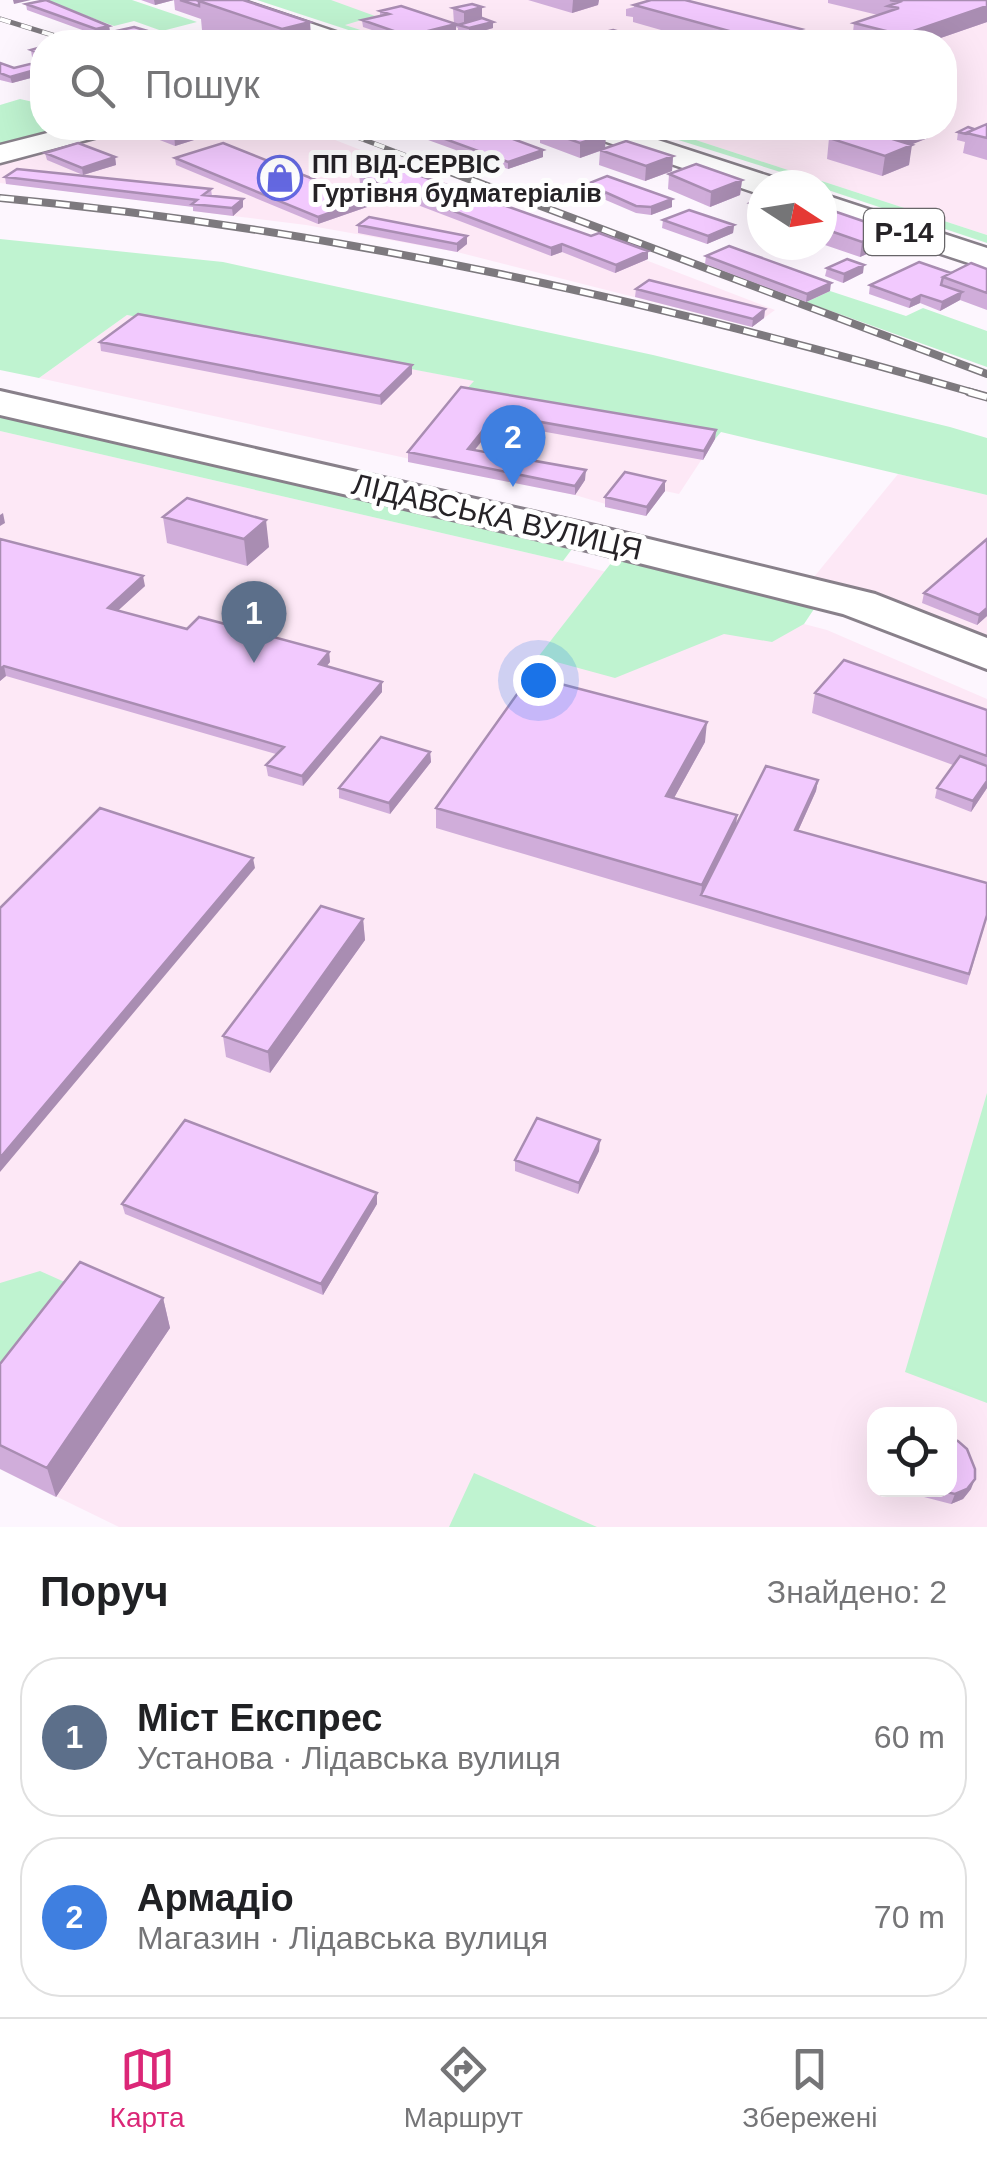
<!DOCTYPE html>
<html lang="uk">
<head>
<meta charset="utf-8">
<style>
  body { margin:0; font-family:Helvetica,sans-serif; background:#f6f6f6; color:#202124 }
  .controls { position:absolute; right:30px; bottom:30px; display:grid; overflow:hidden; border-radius:20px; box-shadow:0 10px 40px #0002 }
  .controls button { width:90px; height:90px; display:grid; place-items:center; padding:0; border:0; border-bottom:2px solid #e0e0e0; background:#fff; color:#202124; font:50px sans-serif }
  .compass { position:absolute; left:747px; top:170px; width:90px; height:90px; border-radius:50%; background:#fff; box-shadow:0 10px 40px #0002; rotate:102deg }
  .you { position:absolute; left:538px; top:680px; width:35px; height:35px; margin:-25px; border:8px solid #fff; border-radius:50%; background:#1a73e8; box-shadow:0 0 0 15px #1a73e833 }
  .badge { display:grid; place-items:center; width:65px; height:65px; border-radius:50%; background:#db2777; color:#fff; font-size:32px; font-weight:700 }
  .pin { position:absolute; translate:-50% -82px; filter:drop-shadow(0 2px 5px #0008) }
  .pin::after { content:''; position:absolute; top:52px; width:35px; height:30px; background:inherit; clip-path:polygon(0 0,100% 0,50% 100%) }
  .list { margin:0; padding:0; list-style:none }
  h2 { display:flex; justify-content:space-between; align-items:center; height:130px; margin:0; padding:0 40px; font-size:42px }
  h2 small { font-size:32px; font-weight:400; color:#757577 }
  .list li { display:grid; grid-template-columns:65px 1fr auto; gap:30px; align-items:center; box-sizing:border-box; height:160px; margin:0 20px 20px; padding:0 20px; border:2px solid #e0e0e0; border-radius:40px }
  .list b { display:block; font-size:38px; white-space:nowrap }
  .list p { margin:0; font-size:32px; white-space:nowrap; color:#757577 }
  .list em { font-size:32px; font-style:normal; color:#757577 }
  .icon { flex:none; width:55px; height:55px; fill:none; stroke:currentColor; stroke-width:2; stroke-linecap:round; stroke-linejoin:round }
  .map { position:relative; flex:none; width:987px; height:1527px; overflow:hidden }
  .search { position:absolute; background:#fff; box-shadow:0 10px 40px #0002; left:30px; right:30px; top:30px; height:110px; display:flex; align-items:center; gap:25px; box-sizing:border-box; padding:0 35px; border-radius:40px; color:#757577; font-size:38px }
  .sheet { height:490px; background:#fff }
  nav { display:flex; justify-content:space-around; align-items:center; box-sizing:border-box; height:140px; border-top:2px solid #e0e0e0; background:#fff; font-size:28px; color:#757577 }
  nav a { display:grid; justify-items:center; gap:5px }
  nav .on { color:#db2777 }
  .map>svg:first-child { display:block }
</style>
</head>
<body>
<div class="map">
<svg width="987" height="1527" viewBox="0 0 987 1527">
  <rect width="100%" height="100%" fill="#fdf6fe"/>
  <path fill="#fde8f6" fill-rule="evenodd" d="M 268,0 L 987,0 L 987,235 L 659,128 L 944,128 L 944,42 L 398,42 Z
    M 134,128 L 304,128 L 775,310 L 752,327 L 457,252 L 306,225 L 193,211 L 196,207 L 0,183 L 0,163 Z
    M 127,315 L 475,381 L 462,396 L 715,439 L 679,494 L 665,491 L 646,516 L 575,495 L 39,378 Z
    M 0,431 L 576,564 L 827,630 L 987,699 L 987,1527 L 119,1527 L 0,1469 ZM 874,1414 L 950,1414 L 950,1490 L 874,1490 Z
    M 898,474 L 987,495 L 987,636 L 874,593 L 814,577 Z"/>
  <path fill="#bff3d0" d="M 44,0 L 132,0 L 197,22 L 162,31 L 134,21 L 114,26 Z
    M 257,0 L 331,0 L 375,16 L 345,25 L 398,42 L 385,42 Z
    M 20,99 L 42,104 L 42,128 L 63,128 L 0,145 L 0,105 Z
    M 640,128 L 659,128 L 987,235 L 987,243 L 822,188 L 822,185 Z
    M 0,239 L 223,262 L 653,355 L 950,427 L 987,438 L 987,495 L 721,432 L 715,439 L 461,395 L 474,381 L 127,315 L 39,378 L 0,370 Z
    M 830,291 L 906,316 L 923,308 L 987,331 L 987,367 L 806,302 Z
    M 0,414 L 575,545 L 563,561 L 0,431 Z
    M 615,558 L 814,609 L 804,624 L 772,642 L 724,634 L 615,678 L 538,657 Z
    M 987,1093 L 987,1403 L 905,1372 Z
    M 40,1271 L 87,1292 L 0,1407 L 0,1283 Z
    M 474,1473 L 597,1527 L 598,1527 L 449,1527 Z"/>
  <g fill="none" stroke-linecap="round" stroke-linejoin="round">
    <defs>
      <path id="minor" d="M 0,391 L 595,526 L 875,594 L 987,638 L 987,669 L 843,614 L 595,552 L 0,415 Z"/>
      <path id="major" d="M 205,0 L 241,0 L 351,37 L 355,42 L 318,42 L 209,5 Z
        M 67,128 L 114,128 L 109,134 L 0,163 L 0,145 Z
        M 579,128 L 621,128 L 775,178 L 780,185 L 762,185 L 762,194 L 753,192 L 583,134 Z
        M 822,194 L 987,248 L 987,269 L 822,215 Z"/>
    </defs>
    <use href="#minor" stroke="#88808a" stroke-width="6"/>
    <use href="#major" stroke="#88808a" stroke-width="5"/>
    <use href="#minor" fill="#fff" fill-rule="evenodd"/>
    <use href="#major" fill="#fff" fill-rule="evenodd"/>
    <defs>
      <path id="rail-far2" d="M 0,19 L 75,42
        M 333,128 L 452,173"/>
      <path id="rail-far1" d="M 445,170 L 987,374
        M 0,198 C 340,230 651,300 978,394"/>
      <path id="rail" d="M 969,392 L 987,397"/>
    </defs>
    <use href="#rail-far2" stroke="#7d797e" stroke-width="5"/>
    <use href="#rail-far1" stroke="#7d797e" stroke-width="8"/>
    <use href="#rail" stroke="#7d797e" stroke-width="9"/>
    <use href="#rail-far2" stroke="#fff" stroke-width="4" stroke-dasharray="11" stroke-linecap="butt"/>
    <use href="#rail-far1" stroke="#fff" stroke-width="5" stroke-dasharray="14" stroke-linecap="butt"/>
    <use href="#rail" stroke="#fff" stroke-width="6" stroke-dasharray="19" stroke-linecap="butt"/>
  </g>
  <path fill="#d0adda" d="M 141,0 L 243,0 L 310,22 L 311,42 L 238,42 L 202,30 L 201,19 L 175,10 L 174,0 L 155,5 Z
    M 528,0 L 599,0 L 598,5 L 572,13 Z
    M 828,0 L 987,0 L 987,22 L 929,42 L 859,42 L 852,41 L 854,23 L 878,15 L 828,3 Z
    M 26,4 L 109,26 L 110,32 L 96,35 L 27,10 Z
    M 634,5 L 799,42 L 703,42 L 633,22 L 633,17 L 626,16 L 626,9 L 634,7 Z
    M 482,7 L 482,18 L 493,28 L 469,35 L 458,31 L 458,28 L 456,27 L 456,31 L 407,42 L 363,27 L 362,20 L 380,16 L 380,11 L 454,24 L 453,8 Z
    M 112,32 L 168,42 L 124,42 L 113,39 Z
    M 601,33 L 655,42 L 608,42 L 600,40 Z
    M 42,47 L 42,60 L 32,57 L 31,50 Z
    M 0,63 L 14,68 L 42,68 L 42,75 L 12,83 L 0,80 Z
    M 42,80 L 42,91 L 37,89 L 36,82 Z
    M 987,124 L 987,160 L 963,153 L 965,142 L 957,140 L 958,132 L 974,129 Z
    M 146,128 L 192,128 L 194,140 L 175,146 L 147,135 Z
    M 395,128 L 443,128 L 474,139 L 543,157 L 508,169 Z
    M 495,128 L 545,128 L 519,136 Z
    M 825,128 L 930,128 L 928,138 L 911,144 L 909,165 L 882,176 L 827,159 L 829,138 L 843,133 Z
    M 540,129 L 605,148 L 673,156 L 672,171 L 645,181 L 599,165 L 600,151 L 580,158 L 540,143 Z
    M 45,153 L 115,157 L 116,165 L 83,175 L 47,160 Z
    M 175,158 L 366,200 L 367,207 L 318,224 L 176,165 Z
    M 669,174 L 742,180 L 740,195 L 710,207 L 668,189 Z
    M 359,175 L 648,251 L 648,259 L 615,273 L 562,252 L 551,256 L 360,183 Z
    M 5,177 L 211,189 L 212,196 L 243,207 L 233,216 L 193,211 L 193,207 L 6,184 Z
    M 587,184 L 672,199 L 672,207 L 651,215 L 636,213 L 587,192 Z
    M 762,198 L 762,223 L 748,218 L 750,203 Z
    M 822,207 L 887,245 L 860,257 L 822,244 Z
    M 663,220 L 734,225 L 733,233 L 707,244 L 662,228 Z
    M 358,225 L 467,236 L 467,244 L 457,252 L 358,233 Z
    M 706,256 L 830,291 L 806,302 L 705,264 Z
    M 827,268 L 863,273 L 843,283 L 825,276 Z
    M 987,269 L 987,310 L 960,300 L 940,311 L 920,303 L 909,308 L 869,294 L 870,285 Z
    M 636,289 L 765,309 L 764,318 L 752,327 L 635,297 Z
    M 100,342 L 412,365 L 412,374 L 381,405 L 101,351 Z
    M 461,387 L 716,430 L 715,439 L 703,460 L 496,423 L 475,450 L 585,480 L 575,495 L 408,462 L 408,452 Z
    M 665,481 L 665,491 L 646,516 L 605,507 L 605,497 Z
    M 163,517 L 269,547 L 247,566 L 167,543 Z
    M 0,539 L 145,586 L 118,610 L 187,629 L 329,652 L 330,662 L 326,667 L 382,682 L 382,692 L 303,786 L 268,776 L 266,765 L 276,754 L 6,676 L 0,681 Z
    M 987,539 L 987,616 L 977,625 L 922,603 L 924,593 Z
    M 815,693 L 987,710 L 987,788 L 971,812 L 935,798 L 937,788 L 953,765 L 812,713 Z
    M 705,742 L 674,798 L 737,815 L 736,825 L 818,780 L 816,791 L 798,831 L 987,917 L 967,985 L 436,828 L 436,808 Z
    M 430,752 L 431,762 L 390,814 L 339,798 L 339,788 Z
    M 363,919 L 365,940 L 270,1073 L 226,1057 L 223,1036 Z
    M 599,1151 L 578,1194 L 515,1171 L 515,1160 Z
    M 122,1204 L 377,1204 L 323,1295 L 125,1214 Z
    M 163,1298 L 170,1328 L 56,1497 L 0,1469 L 0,1364 Z
    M 971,1489 L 963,1499 L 951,1504 L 924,1497 L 919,1490 Z"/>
  <path fill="#a98db2" d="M 13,0 L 31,0 L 14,4 Z
    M 154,0 L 174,0 L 155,5 Z
    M 573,0 L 599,0 L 598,5 L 572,13 Z
    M 987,6 L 987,22 L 929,42 L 901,42 L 902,35 Z
    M 482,7 L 482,24 L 493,22 L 493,28 L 469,35 L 469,28 L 464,27 L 464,12 Z
    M 310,22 L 311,42 L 283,42 L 282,29 Z
    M 456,24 L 456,31 L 408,42 L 408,36 Z
    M 109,26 L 110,32 L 96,35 L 96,29 Z
    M 801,29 L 799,42 L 761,42 L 762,40 Z
    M 168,37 L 168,42 L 149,42 Z
    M 42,68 L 42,75 L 12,83 L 10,77 Z
    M 187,128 L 192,128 L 194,140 L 175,146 L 174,132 Z
    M 519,128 L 545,128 L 519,136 Z
    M 906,128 L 930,128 L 928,138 L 898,150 L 901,129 Z
    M 606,135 L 605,149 L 580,158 L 580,143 Z
    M 912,145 L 909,165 L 882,176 L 885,156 Z
    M 543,150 L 543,157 L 508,169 L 508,162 Z
    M 673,156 L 672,171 L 645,181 L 646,166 Z
    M 115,157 L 116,165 L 83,175 L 82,168 Z
    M 742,180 L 740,195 L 710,207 L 711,192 Z
    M 243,199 L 243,207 L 233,216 L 232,208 Z
    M 672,199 L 672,207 L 651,215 L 651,207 Z
    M 366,200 L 367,207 L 318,224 L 318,217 Z
    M 734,225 L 733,233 L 707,244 L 708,236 Z
    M 889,230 L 887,245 L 860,257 L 862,242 Z
    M 467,236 L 467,244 L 457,252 L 457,244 Z
    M 562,244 L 562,252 L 551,256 L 551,248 Z
    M 648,251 L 648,259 L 615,273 L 616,265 Z
    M 864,265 L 863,273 L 843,283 L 844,274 Z
    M 831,283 L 830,291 L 806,302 L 807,294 Z
    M 962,292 L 960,300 L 940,311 L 942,302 Z
    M 921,295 L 920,303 L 909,308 L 911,300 Z
    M 765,309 L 764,318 L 752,327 L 753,319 Z
    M 412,365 L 412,374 L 381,405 L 380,396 Z
    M 496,414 L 496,423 L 468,458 L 468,449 Z
    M 716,430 L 715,439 L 703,460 L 704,451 Z
    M 586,470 L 585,480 L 575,495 L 575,486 Z
    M 665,481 L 665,491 L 646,516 L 647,507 Z
    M 3,513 L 5,523 L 0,526 L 0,515 Z
    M 266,520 L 269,547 L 247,566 L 244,539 Z
    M 143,576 L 145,586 L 110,618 L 108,608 Z
    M 987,608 L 987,616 L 977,625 L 979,615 Z
    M 329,652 L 330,662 L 319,675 L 319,664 Z
    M 4,666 L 6,676 L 0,681 L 0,669 Z
    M 382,682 L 382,692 L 303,786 L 302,776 Z
    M 707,722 L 705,742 L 664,816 L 666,796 Z
    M 430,752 L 431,762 L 390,814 L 389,803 Z
    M 818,780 L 816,791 L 794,840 L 795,830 Z
    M 987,781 L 987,788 L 971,812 L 973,801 Z
    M 737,815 L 735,836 L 701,895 L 702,885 Z
    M 253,858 L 255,868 L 0,1172 L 0,1158 Z
    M 363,919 L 365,940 L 270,1073 L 268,1052 Z
    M 600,1140 L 599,1151 L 578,1194 L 579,1183 Z
    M 377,1193 L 377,1204 L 323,1295 L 321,1284 Z
    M 163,1298 L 170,1328 L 56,1497 L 47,1468 Z
    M 975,1479 L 971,1489 L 963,1499 L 951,1504 L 955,1494 Z"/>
  <path fill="#f2c9fe" stroke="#a98db2" stroke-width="2.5" d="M 46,0 L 109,26 L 96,29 L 26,4 Z
    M 180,0 L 204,0 L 199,1 L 199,6 Z
    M 204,0 L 243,0 L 310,22 L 282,29 L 199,1 Z
    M 651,0 L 685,0 L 801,29 L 762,40 L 634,5 Z
    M 890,0 L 987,0 L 987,6 L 902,35 L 854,23 L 899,8 L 888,6 L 899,2 Z
    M 472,4 L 482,7 L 464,12 L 453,8 Z
    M 401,6 L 456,24 L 408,36 L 362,20 L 389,14 L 380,11 Z
    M 482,18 L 493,22 L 469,28 L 458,25 Z
    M 134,27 L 168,37 L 144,42 L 112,32 Z
    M 613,30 L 655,42 L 608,42 L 619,39 L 601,33 Z
    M 42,47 L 42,54 L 31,50 Z
    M 0,63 L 14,68 L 30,64 L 42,68 L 10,77 L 0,73 Z
    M 987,124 L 987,138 L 966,133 Z
    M 968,127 L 974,129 L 966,134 L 958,132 Z
    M 163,128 L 187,128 L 174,132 Z
    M 415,128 L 443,128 L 474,139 L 494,132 L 543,150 L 508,162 Z
    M 546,128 L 585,128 L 606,135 L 580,143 L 540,129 Z
    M 857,128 L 912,145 L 885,156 L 829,138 Z
    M 626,141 L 673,156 L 646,166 L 600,150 Z
    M 78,143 L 115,157 L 82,168 L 45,153 Z
    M 223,143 L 366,200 L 318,217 L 175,158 Z
    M 696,164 L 742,180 L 711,192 L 669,174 Z
    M 390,165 L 591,236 L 599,233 L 648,251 L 616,265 L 562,244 L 551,248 L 359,175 Z
    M 17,169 L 211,189 L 203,195 L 243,199 L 232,208 L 192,204 L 197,200 L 5,177 Z
    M 607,176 L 672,199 L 651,207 L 636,206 L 587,184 Z
    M 762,198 L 762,207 L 750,203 Z
    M 822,207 L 889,230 L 862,242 L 822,228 Z
    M 689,210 L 734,225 L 708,236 L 663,220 Z
    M 369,217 L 467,236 L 457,244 L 358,225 Z
    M 729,246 L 831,283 L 807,294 L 706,256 Z
    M 847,259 L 864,265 L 844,274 L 827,268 Z
    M 919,262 L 951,273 L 943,277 L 941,285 L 962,292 L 942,302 L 921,295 L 911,300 L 870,285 Z
    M 971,263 L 987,269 L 987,293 L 943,277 Z
    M 649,280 L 765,309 L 753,319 L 636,289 Z
    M 138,314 L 412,365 L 380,396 L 100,342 Z
    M 461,387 L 716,430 L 704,451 L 496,414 L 468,449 L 586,470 L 575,486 L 408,452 Z
    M 625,472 L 665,481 L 647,507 L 605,497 Z
    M 187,498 L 266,520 L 244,539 L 163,517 Z
    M 0,539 L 143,576 L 108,608 L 187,629 L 199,617 L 329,652 L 319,664 L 382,682 L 302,776 L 266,765 L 284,747 L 4,666 L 0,669 Z
    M 987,539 L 987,608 L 979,615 L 924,593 Z
    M 844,660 L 987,710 L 987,756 L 815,693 Z
    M 530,676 L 707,722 L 666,796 L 737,815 L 702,885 L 436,808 Z
    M 381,737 L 430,752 L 389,803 L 339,788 Z
    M 960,756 L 987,766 L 987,781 L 973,801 L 937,788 Z
    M 766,766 L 818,780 L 795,830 L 987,883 L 987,915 L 969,974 L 701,895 Z
    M 100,808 L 253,858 L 0,1158 L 0,908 Z
    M 321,906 L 363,919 L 268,1052 L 223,1036 Z
    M 537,1118 L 600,1140 L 579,1183 L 515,1160 Z
    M 185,1120 L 377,1193 L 321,1284 L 122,1204 Z
    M 80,1262 L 163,1298 L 47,1468 L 0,1445 L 0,1364 Z
    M 950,1438 L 958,1441 L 967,1449 L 975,1469 L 975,1479 L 967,1489 L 955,1494 L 937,1490 L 950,1490 Z"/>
  <defs>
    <symbol id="shop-ring" viewBox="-11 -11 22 22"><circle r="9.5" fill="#fff" stroke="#6468e1" stroke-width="1.5"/><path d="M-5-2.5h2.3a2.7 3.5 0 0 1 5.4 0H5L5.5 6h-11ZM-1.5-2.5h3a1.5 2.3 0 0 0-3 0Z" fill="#6468e1"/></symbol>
  </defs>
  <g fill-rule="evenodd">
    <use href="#shop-ring" x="255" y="153" width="50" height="50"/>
  </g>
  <g text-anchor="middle" stroke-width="10" stroke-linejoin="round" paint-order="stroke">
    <g font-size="25" font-weight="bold" fill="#262327" stroke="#fff" text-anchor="start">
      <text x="312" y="173">ПП ВІД-СЕРВІС<tspan x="312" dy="29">Гуртівня будматеріалів</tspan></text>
    </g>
    <rect fill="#fff" stroke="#676568" stroke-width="2.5" x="864" y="209" width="80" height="46" rx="8"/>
    <g font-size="28" font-weight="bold" fill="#262327">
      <text x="904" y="242">Р-14</text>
    </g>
    <g font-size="30" fill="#262327" stroke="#fff">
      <text transform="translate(497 517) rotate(13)" y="10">ЛІДАВСЬКА ВУЛИЦЯ</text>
    </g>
  </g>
</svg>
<div class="controls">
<button><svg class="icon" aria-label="locate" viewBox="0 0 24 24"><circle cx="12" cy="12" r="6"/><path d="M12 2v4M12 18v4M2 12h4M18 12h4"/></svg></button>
</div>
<svg class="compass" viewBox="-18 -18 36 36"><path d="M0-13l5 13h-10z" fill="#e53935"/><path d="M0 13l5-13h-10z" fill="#757577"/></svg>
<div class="you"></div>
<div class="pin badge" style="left:254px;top:663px;background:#5c6f8a">1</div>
<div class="pin badge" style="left:513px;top:487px;background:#3f7fe0">2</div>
<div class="search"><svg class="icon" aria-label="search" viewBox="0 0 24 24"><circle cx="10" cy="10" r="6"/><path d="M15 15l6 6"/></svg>Пошук</div>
</div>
<section class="sheet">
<h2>Поруч<small>Знайдено: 2</small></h2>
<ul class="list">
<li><span class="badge" style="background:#5c6f8a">1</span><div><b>Міст Експрес</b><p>Установа · Лідавська вулиця</p></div><em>60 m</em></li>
<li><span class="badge" style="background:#3f7fe0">2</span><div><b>Армадіо</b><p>Магазин · Лідавська вулиця</p></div><em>70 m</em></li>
</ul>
</section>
<nav>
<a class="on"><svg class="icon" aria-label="map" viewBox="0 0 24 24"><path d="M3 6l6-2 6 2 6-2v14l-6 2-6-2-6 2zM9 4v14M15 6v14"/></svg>Карта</a>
<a><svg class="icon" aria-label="directions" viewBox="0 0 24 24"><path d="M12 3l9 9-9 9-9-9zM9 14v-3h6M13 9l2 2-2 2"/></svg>Маршрут</a>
<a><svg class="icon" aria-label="saved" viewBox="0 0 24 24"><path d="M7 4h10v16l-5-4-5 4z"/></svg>Збережені</a>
</nav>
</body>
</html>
